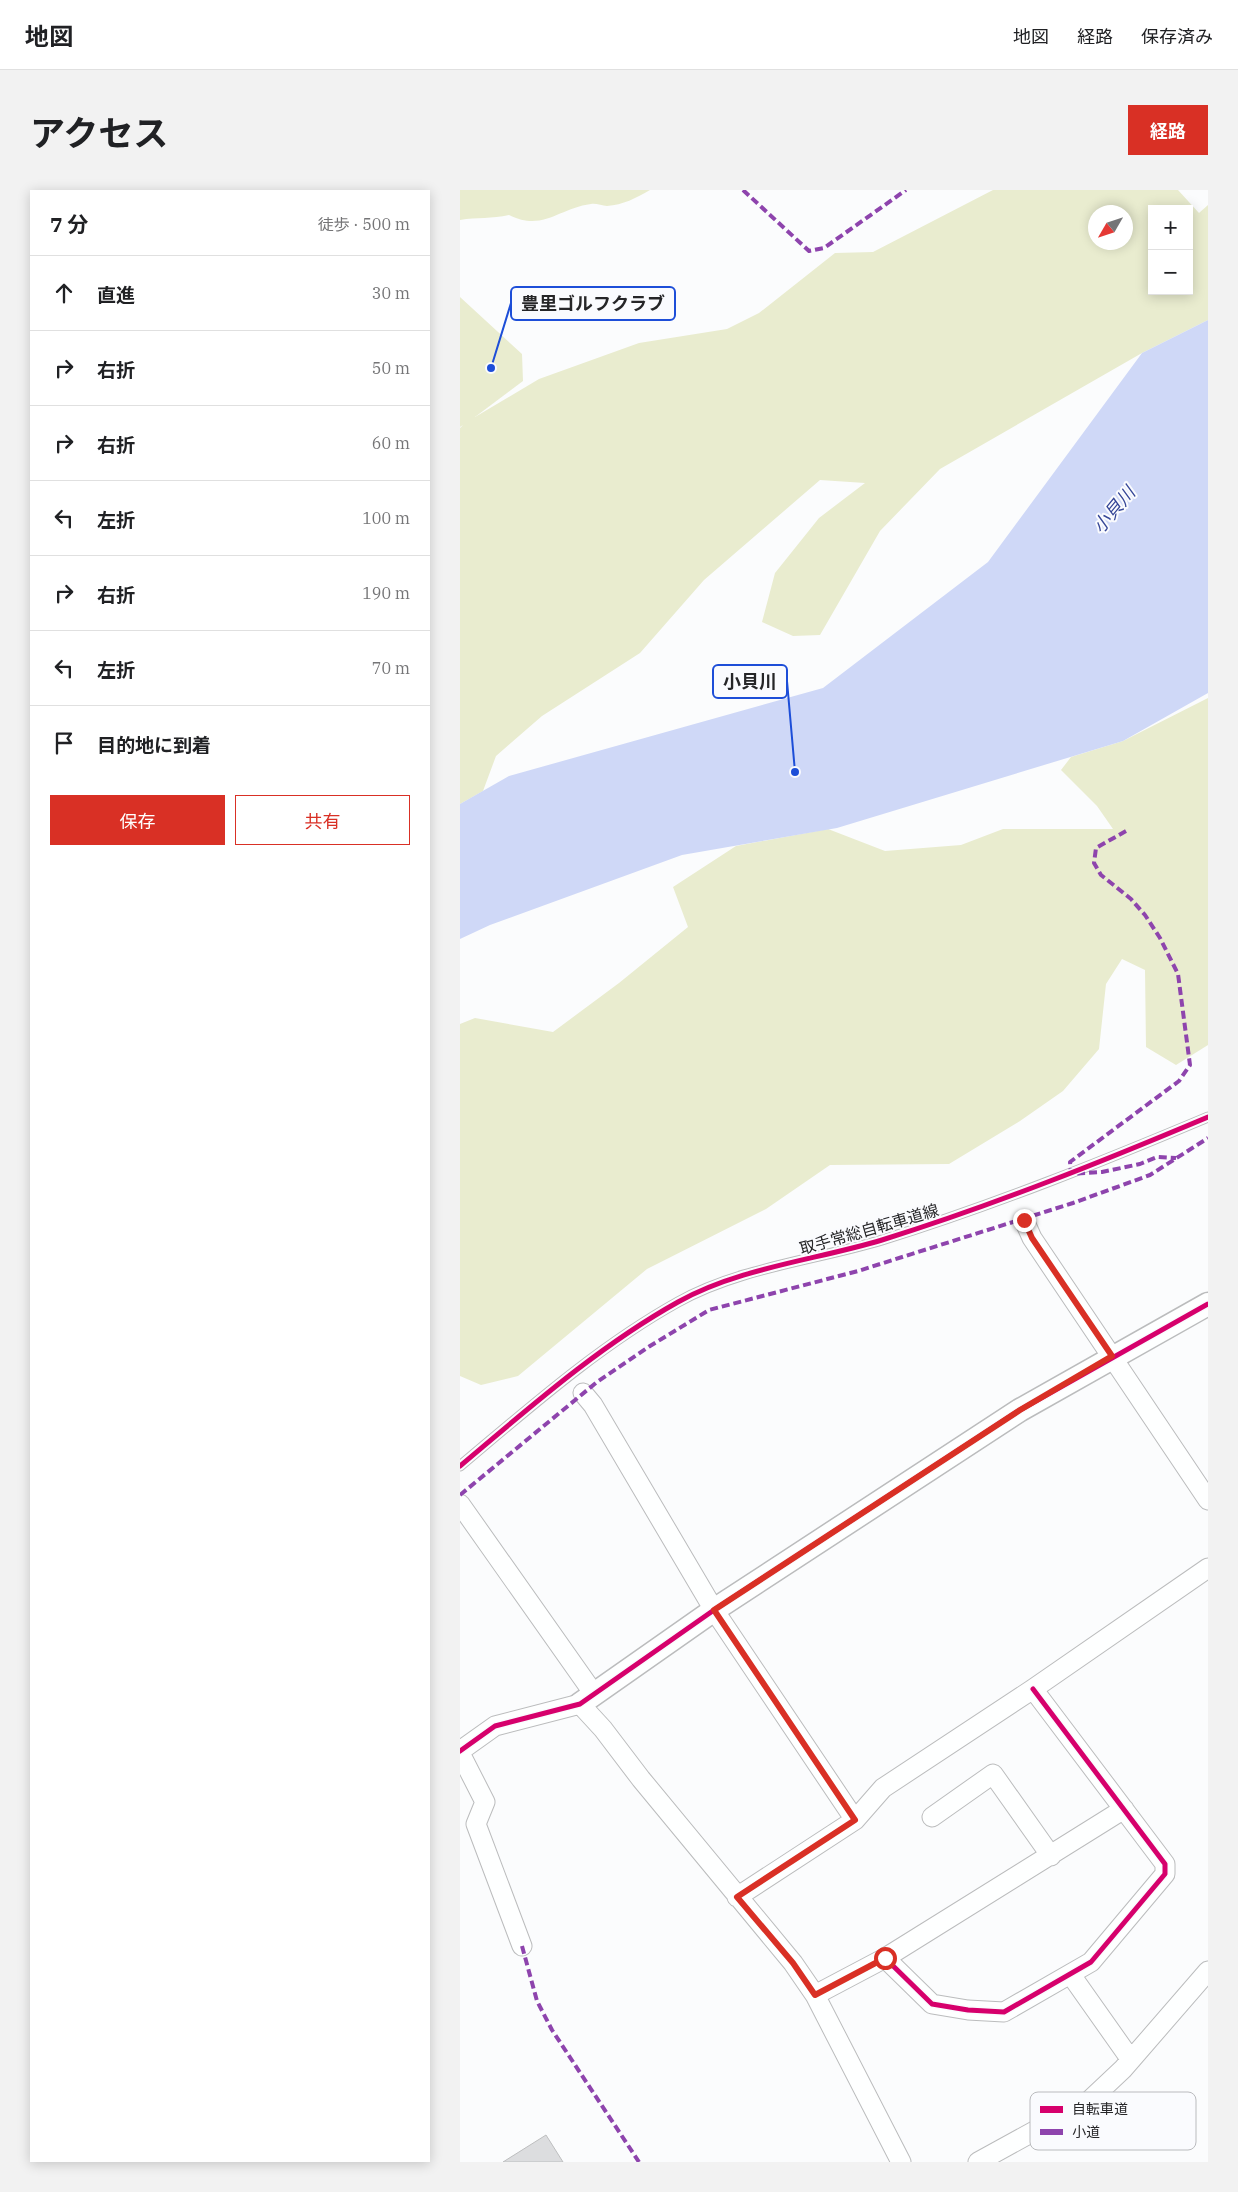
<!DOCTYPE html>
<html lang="ja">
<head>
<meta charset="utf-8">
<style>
  body { margin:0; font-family:"IBM Plex Serif","Noto Sans JP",serif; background:#f2f2f2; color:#202124 }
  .controls { position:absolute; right:15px; top:15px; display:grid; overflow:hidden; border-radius:0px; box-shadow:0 2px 12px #0003 }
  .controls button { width:45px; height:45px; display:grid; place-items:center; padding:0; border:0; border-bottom:1px solid #e0e0e0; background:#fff; color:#202124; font:25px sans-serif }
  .compass { position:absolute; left:628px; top:15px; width:45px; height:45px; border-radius:50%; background:#fff; box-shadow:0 2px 12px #0003; rotate:231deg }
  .stop { position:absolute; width:15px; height:15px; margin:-11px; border:4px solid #d93025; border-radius:50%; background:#fff }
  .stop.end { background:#d93025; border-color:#fff; box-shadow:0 1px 5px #0008 }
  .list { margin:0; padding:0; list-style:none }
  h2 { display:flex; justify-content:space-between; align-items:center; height:65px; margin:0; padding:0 20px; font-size:21px }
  h2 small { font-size:16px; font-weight:400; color:#757577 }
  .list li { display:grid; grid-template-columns:32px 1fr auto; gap:15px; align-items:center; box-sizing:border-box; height:75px; padding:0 20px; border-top:1px solid #e0e0e0 }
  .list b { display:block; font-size:19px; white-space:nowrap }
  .list em { font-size:16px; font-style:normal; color:#757577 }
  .actions { display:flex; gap:10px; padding:15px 20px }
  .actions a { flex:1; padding:11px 0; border:1px solid #d93025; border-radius:0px; text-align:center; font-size:18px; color:#d93025 }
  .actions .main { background:#d93025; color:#fff }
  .icon { flex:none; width:28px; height:28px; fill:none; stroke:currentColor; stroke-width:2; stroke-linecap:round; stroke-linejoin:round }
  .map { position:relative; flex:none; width:748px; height:1972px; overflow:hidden; border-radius:0px }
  header { display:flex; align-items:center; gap:30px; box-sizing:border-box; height:70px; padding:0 25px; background:#fff; border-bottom:1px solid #e0e0e0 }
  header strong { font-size:24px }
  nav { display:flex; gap:28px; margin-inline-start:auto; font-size:18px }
  .intro { display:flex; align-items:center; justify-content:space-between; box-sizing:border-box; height:120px; padding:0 30px }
  h1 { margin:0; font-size:35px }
  .button { padding:12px 22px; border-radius:0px; background:#d93025; color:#fff; font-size:18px; font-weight:700 }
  main { display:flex; gap:30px; padding:0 30px }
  aside { flex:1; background:#fff; border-radius:0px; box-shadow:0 2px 12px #0003 }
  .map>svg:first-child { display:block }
</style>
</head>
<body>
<header>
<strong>地図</strong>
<nav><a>地図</a><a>経路</a><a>保存済み</a></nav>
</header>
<div class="intro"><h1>アクセス</h1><a class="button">経路</a></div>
<main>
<aside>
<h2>7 分<small>徒歩 · 500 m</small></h2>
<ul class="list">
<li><svg class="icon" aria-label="ahead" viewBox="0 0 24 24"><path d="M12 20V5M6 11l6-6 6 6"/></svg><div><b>直進</b></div><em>30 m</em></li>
<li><svg class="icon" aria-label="right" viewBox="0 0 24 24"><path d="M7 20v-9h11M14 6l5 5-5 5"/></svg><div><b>右折</b></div><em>50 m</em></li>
<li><svg class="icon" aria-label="right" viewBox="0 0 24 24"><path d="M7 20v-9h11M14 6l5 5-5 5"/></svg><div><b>右折</b></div><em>60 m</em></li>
<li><svg class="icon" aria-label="left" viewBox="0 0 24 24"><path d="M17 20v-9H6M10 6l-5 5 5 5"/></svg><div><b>左折</b></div><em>100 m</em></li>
<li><svg class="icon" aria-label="right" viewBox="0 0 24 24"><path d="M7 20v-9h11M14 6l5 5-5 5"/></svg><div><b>右折</b></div><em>190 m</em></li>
<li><svg class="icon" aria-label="left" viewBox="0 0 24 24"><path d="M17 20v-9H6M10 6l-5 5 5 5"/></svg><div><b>左折</b></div><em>70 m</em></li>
<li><svg class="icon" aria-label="arrive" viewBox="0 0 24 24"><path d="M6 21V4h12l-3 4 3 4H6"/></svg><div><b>目的地に到着</b></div></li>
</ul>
<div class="actions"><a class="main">保存</a><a>共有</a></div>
</aside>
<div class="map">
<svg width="748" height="1972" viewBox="0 0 748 1972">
  <rect width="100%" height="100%" fill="#fbfcfd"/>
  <path fill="#e9eccf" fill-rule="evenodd" d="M 0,0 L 190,0 C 176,8 163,15 147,16 C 142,16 136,13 131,14 C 99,18 83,42 49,25 C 32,29 17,27 0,30 Z
    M 533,0 L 718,0 L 739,23 L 748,15 L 748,130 L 682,163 L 480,279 L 420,341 L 360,445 L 333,446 L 302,432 L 315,383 L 359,328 L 405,293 L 360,290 L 244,390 L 180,463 L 82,526 L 36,566 L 23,601 L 0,614 L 0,238 L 3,235 L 0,237 L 0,107 L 62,164 L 63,191 L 15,227 L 79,189 L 179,153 L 267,139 L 299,123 L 375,63 L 413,62 ZM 692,19 L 729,19 L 729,101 L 692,101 ZM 636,22 L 666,22 L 666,52 L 636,52 Z
    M 748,508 L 748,855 L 716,875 L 686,857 L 685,780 L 662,769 L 646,794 L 639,859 L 603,901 L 560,931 L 489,974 L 370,975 L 306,1019 L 187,1079 L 58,1186 L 21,1195 L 0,1186 L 0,834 L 15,828 L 93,842 L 159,793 L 228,737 L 213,697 L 276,656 L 368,639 L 425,661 L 501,655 L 543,639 L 653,639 L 637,616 L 601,580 L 611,567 L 663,551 Z"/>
  <path fill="#cfd8f7" d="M 748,130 L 748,503 L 663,551 L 377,638 L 222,665 L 30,735 L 0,749 L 0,614 L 49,586 L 363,498 L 528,372 L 682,163 Z"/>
  <path fill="#dcdddf" stroke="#bdbebf" d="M 86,1945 L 103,1972 L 43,1972 Z"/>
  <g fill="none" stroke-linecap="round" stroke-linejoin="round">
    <defs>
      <path id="service" d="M 0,1276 C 69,1218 139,1156 218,1112 C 278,1078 356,1070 422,1050 C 534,1015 641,972 748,927"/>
      <path id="minor" d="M 564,1030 L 572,1048 L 748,1310
        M 123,1203 L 133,1215 L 254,1420 L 395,1630
        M 0,1314 L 134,1504
        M 0,1561 L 35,1536 L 120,1514 L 143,1539 L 181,1589 L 333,1773 L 355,1805 L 441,1972
        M 0,1563 L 25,1612 L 16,1634 L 62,1756
        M 472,1627 L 533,1584 L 591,1666
        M 277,1707 L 395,1630 L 423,1598 L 573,1499 L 748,1378
        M 425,1768 L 472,1814 L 508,1820 L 544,1822 L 631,1772 L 705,1684 L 705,1674 L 573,1499
        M 611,1785 L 671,1870
        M 355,1805 L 425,1768 L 664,1619
        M 518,1972 L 629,1911 L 663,1879 L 748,1781"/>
      <path id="tertiary" d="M 120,1514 L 254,1420 L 560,1220 L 748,1114"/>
    </defs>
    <use href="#service" stroke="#bbbcbd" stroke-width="11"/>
    <use href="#minor" stroke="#bbbcbd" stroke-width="21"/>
    <use href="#tertiary" stroke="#bbbcbd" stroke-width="25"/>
    <use href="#service" stroke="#feffff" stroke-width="9"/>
    <use href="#minor" stroke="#feffff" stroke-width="19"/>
    <use href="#tertiary" stroke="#feffff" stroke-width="22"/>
    <path stroke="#8e44ad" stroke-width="4" stroke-dasharray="8 4" stroke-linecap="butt" d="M 283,0 L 349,61 L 364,58 L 446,0
      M 666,641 L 636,658 L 634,673 L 641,685 L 671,709 L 685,725 L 700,748 L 718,784 L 730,875 L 719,891 L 610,972 L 611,984 L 642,982 L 680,974 L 697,967 L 716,968
      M 0,1305 L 137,1192 L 190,1156 L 249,1120 L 398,1081 L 613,1013 L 690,985 L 748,948
      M 62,1756 L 77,1811 L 92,1840 L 179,1972"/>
    <defs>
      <path id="cycleway" d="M 0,1276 C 69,1218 139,1156 218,1112 C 278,1078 356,1070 422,1050 C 534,1015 641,972 748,927
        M 0,1561 L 35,1536 L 120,1514 L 254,1420 L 560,1220 L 748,1114
        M 425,1768 L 472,1814 L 508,1820 L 544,1822 L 631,1772 L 705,1684 L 705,1674 L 573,1499"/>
    </defs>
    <use href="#cycleway" stroke="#fafbfe" stroke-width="8"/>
    <use href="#cycleway" stroke="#d6006c" stroke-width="5"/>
  </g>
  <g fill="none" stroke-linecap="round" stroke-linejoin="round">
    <path stroke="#d93025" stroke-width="6" d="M 425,1768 L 355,1805 L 333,1773 L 277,1707 L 395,1630 L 254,1420 L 560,1220 L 652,1166 L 572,1048 L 564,1030"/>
  </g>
  <g text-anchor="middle" stroke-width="4" stroke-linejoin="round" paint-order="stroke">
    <g font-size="16" fill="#262628" stroke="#fafbfe">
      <text transform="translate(409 1039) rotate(-16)" y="6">取手常総自転車道線</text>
    </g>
    <g font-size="18" font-style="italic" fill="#354697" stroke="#fafbfe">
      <text transform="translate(654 320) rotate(-50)" y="6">小貝川</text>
    </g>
  </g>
  <rect x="570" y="1902" width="166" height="58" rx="8" fill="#fafbfe" stroke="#babbbe" stroke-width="1"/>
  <rect x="580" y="1916" width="23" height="7" fill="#d6006c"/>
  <rect x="580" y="1939" width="23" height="6" fill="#8e44ad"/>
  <g font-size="14" fill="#262628">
    <text x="612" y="1924">自転車道</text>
    <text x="612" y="1947">小道</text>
  </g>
  <path fill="none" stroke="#1d4ed8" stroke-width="2" d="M31 178L51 113M335 582L327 491"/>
  <g fill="#1d4ed8" stroke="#fafbfe" stroke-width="2">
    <circle cx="31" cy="178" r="5"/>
    <circle cx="335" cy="582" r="5"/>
  </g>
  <g fill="#fafbfe" stroke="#1d4ed8" stroke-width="2">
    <rect x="51" y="97" width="164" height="33" rx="5"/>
    <rect x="253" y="475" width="74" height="33" rx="5"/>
  </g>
  <g font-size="18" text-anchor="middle" font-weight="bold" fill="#262628">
    <text x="133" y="120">豊里ゴルフクラブ</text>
    <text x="290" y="498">小貝川</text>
  </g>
</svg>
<div class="controls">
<button>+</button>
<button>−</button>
</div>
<svg class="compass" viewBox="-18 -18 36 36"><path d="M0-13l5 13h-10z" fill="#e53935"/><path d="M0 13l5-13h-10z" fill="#757577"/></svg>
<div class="stop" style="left:425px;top:1768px"></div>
<div class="stop end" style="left:564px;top:1030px"></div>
</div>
</main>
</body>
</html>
